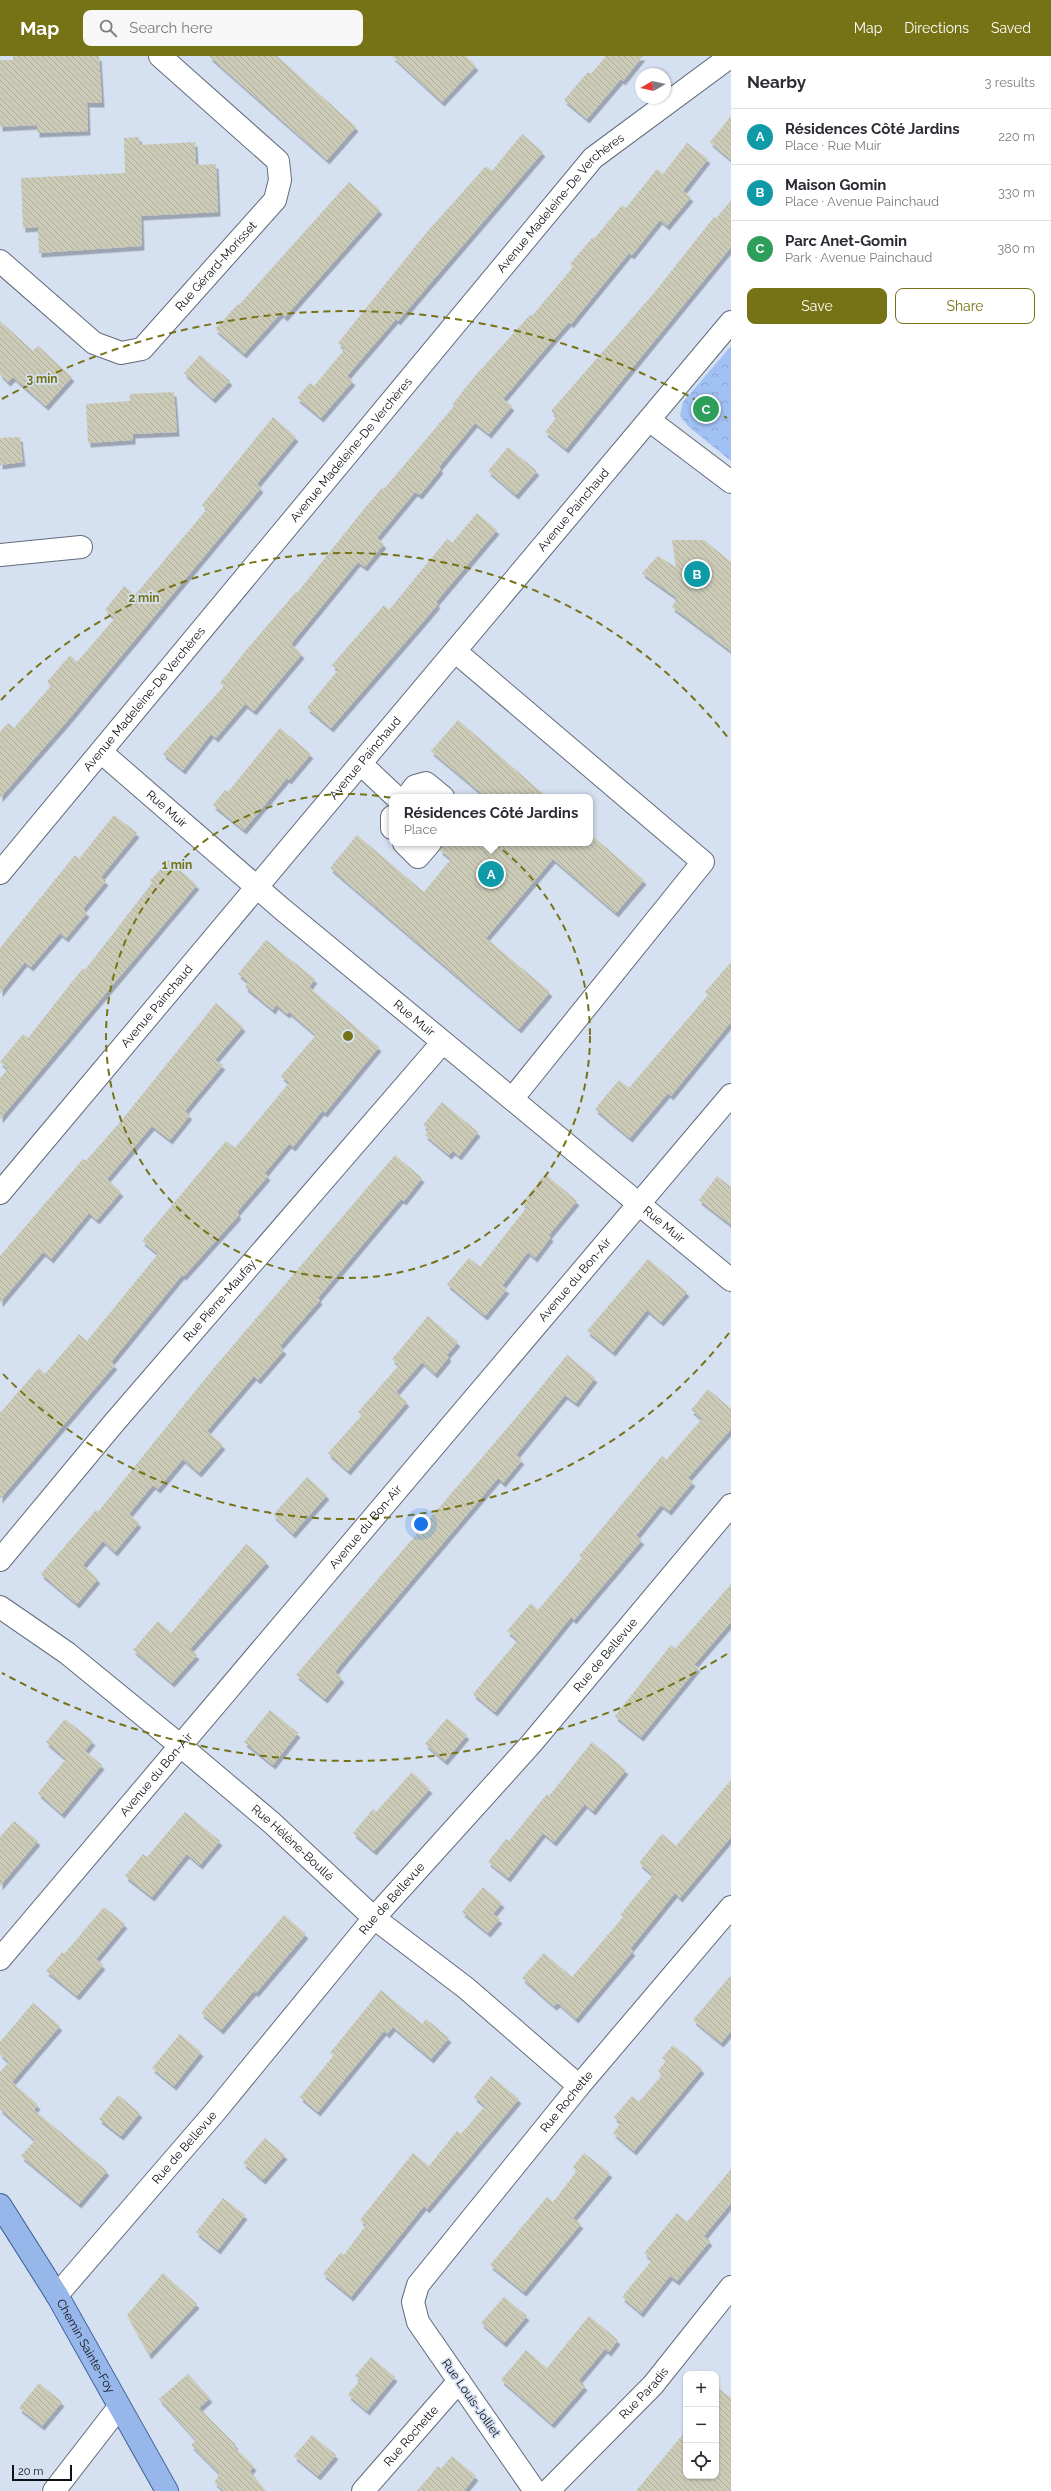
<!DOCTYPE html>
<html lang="en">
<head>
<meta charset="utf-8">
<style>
  body { margin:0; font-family:Raleway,sans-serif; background:#f7f7f7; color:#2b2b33 }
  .controls { position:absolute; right:12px; bottom:12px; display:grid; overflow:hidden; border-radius:8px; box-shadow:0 1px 3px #0004 }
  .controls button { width:36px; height:36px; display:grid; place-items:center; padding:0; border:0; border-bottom:1px solid #e1e1e2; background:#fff; color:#2b2b33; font:20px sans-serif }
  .compass { position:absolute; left:635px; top:12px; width:36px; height:36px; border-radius:50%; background:#fff; box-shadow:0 1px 3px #0004; rotate:261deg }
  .scale { position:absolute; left:12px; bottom:10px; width:60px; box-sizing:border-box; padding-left:4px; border:2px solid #0e1117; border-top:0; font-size:11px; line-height:14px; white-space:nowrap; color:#0e1117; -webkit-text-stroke:3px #d5e0f1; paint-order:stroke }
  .you { position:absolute; left:421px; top:1468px; width:14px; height:14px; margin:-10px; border:3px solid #fff; border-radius:50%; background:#1a73e8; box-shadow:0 0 0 6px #1a73e833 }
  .badge { display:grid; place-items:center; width:26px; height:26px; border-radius:50%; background:#767316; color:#fff; font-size:13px; font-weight:700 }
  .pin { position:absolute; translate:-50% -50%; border:2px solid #fff; box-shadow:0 1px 4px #0006 }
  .popup { position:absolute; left:389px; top:738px; width:204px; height:52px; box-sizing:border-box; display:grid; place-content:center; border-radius:8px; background:#fff; filter:drop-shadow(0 1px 3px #0005); font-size:13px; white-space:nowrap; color:#7c7c81 }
  .popup b { font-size:15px; color:#2b2b33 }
  .popup::after { content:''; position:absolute; left:50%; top:100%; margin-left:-8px; border:8px solid transparent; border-top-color:#fff }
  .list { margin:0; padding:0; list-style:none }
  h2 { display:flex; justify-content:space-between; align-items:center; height:52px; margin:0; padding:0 16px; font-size:17px }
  h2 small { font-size:13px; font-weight:400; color:#7c7c81 }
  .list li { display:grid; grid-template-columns:26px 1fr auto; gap:12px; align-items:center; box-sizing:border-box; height:56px; padding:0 16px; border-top:1px solid #e1e1e2 }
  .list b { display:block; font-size:15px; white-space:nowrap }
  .list p { margin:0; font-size:13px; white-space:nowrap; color:#7c7c81 }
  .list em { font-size:13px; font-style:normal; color:#7c7c81 }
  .actions { display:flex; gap:8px; padding:12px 16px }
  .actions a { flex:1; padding:9px 0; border:1px solid #767316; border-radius:8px; text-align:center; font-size:14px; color:#767316 }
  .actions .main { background:#767316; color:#fff }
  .icon { flex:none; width:22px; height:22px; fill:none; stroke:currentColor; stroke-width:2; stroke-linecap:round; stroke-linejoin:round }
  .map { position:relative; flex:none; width:731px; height:2435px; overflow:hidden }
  header { display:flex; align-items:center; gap:24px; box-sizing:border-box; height:56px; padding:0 20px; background:#767316; color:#fff }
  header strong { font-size:19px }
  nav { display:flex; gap:22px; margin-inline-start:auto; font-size:14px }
  .search { width:280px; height:36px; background:#f7f7f7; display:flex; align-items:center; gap:10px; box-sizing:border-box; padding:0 14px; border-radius:8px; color:#7c7c81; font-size:15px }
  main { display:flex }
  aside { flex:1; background:#fff }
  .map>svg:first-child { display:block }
</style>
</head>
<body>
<header>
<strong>Map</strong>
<div class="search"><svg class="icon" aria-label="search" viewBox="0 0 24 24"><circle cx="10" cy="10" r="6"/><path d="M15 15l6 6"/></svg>Search here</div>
<nav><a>Map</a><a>Directions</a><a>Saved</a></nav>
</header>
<main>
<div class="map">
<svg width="731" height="2435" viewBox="0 0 731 2435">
  <defs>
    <pattern id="park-crowns" width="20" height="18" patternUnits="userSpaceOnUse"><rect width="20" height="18" fill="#a1c1f4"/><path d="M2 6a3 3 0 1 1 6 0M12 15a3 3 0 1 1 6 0" fill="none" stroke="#89a5d0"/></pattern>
    <pattern id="building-back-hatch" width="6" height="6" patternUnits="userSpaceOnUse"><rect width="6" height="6" fill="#cbcbb8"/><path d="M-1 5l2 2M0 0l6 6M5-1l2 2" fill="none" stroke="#adad9d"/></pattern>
    <filter id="shadow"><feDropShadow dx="2.5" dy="4.5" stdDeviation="0" flood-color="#0004"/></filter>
  </defs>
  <rect width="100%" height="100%" fill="#d5e0f1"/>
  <path fill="url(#park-crowns)" d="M 731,290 L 731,405 L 689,371 L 680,360 L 683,346 Z"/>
  <path fill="url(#building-back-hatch)" filter="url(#shadow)" d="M 13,0 L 99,0 L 102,47 L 87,47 L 88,75 L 37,77 L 37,69 L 0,71 L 0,4 L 13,4 Z
    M 209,0 L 277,0 L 356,71 L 327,104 Z
    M 392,0 L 466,0 L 476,10 L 442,46 Z
    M 606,0 L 643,0 L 623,25 L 621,23 L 587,63 L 564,44 L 588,16 L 591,18 Z
    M 731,60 L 731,104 L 710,86 Z
    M 522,78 L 543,96 L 398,265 L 396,263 L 347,320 L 353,325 L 321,362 L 297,342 L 310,327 L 314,330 L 345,293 L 338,287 L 427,176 L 486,110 L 492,115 Z
    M 139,81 L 140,89 L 195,86 L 196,109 L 216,108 L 218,156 L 141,160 L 142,190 L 39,197 L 38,171 L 23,172 L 21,122 L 125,117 L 124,82 Z
    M 687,87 L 708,103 L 683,135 L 691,141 L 667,170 L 660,164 L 632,199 L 629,197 L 571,268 L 569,266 L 547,291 L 503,343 L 512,350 L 489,378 L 475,367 L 439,411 L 441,413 L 420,439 L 415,436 L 377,482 L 384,488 L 365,511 L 358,506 L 291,588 L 302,598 L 254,655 L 245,648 L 216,682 L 211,678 L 183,714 L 163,698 L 224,630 L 220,627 L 248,592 L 296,536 L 297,537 L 364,453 L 382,432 L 384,433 L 454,350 L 452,349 L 475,320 L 530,259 L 532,260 L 573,211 L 570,208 L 593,181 L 594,183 L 622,149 L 626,152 L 657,113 L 663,118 Z
    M 349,126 L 380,154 L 285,261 L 281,257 L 244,298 L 215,273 L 238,248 L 239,249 Z
    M 731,144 L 731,191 L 566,393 L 545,376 L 557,361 L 551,355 L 654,237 L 714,161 L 716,163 Z
    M 0,265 L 33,295 L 38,290 L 72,321 L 46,350 L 13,321 L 8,326 L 0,318 Z
    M 200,299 L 230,325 L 213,343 L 184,317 Z
    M 174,336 L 177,376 L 133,378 L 133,384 L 88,387 L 86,348 L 130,345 L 130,338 Z
    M 273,361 L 296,381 L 257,428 L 261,432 L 69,663 L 0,742 L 0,676 L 8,667 L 14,672 L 51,630 L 47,626 L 70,599 L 77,606 L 115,562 L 105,554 L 124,530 L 135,539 L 207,453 L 202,449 Z
    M 20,381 L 23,406 L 0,409 L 0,382 Z
    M 508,391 L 537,415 L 516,439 L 488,415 Z
    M 477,457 L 497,474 L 436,546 L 438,548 L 422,567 L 331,672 L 307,652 L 338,614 L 332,609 L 384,549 L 389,554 L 447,483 L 452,487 Z
    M 672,484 L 704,484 L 731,506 L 731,595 L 672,551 L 677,542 L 642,517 L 658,500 L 676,511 Z
    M 458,664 L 547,741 L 486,741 L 431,695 Z
    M 280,672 L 311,698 L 289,724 L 287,722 L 244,774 L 213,749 L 225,734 L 228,736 Z
    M 114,759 L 137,777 L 101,821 L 106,825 L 83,853 L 87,857 L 66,882 L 60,877 L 31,911 L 25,906 L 0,937 L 0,892 L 75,799 L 79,803 Z
    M 590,778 L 644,824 L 616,857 L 553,803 L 486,882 L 550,936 L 519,973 L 330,812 L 357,779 L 424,836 L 451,803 L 440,794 L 442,787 L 590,787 Z
    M 168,804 L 197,829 L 0,1063 L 0,1022 L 8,1013 L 0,1006 L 23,978 L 28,982 L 83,912 L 85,914 L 152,827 L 150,825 Z
    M 266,884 L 315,923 L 309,931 L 379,991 L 325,1057 L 322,1055 L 293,1091 L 289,1088 L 265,1117 L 268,1120 L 237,1156 L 239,1159 L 184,1220 L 182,1219 L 111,1306 L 115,1309 L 0,1443 L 0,1357 L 39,1312 L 45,1318 L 79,1278 L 87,1285 L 158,1198 L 142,1185 L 226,1085 L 235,1092 L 289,1027 L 281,1020 L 316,979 L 289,956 L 287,958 L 276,949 L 273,954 L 245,931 L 248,926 L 238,918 Z
    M 731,906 L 731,966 L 671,1040 L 668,1037 L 630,1082 L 595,1053 L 619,1024 L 629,1032 L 708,939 L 705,936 Z
    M 216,947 L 243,971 L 215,1004 L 223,1009 L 185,1055 L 190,1059 L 170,1084 L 152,1070 L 107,1123 L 121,1136 L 97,1164 L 89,1157 L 51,1203 L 43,1196 L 0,1247 L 0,1200 L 83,1103 L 86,1105 L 121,1065 Z
    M 442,1046 L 478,1076 L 459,1100 L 453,1095 L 449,1099 L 425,1079 L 429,1074 L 423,1069 Z
    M 395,1099 L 422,1122 L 404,1145 L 401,1143 L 318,1242 L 320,1244 L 280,1290 L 284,1294 L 258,1324 L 254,1320 L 207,1375 L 223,1389 L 199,1417 L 183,1403 L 158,1433 L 153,1429 L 129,1458 L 139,1467 L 115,1496 L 103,1485 L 83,1509 L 98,1523 L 77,1548 L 41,1518 L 96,1454 L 98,1456 L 213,1313 Z
    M 545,1118 L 577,1145 L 549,1179 L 551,1181 L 535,1202 L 528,1196 L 502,1230 L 507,1233 L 485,1260 L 447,1228 L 469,1202 L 480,1211 L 527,1151 L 522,1147 Z
    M 717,1120 L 731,1131 L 731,1169 L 699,1144 Z
    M 648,1203 L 687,1236 L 661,1266 L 647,1254 L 613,1296 L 587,1275 Z
    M 428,1260 L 458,1286 L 447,1299 L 449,1301 L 435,1318 L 422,1306 L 396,1336 L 407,1346 L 348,1415 L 328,1397 L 362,1359 L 358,1356 L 399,1309 L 392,1303 Z
    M 567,1299 L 595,1322 L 576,1347 L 565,1339 L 516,1399 L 522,1404 L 503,1427 L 498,1422 L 340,1609 L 335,1616 L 342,1622 L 325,1643 L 296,1619 L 515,1363 Z
    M 708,1333 L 731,1353 L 731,1373 L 688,1422 L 693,1426 L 669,1455 L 661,1449 L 636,1480 L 642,1484 L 574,1564 L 571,1561 L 495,1656 L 473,1638 L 518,1584 L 507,1575 L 531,1547 L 538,1554 L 582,1502 L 579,1500 L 662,1400 L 666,1404 L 702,1363 L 691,1354 Z
    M 307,1421 L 327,1439 L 293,1478 L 273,1459 Z
    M 246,1488 L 267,1506 L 190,1593 L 197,1599 L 172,1627 L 133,1594 L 158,1565 L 171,1577 Z
    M 731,1528 L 731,1566 L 694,1609 L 698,1611 L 641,1681 L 615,1660 L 671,1589 L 675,1593 Z
    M 270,1654 L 298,1677 L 273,1709 L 244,1686 Z
    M 447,1662 L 467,1679 L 445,1705 L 425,1688 Z
    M 65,1663 L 93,1685 L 85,1695 L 102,1709 L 62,1758 L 38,1737 L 66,1703 L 46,1686 Z
    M 592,1686 L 626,1714 L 593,1755 L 585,1748 L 554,1786 L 543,1777 L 508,1822 L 488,1806 L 506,1783 L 509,1785 L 547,1738 L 549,1740 Z
    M 412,1716 L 430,1733 L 374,1795 L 353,1777 L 373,1753 L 376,1756 Z
    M 731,1724 L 731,1781 L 680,1842 L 675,1837 L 630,1893 L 633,1895 L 576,1963 L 558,1947 L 554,1950 L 522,1922 L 544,1897 L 572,1921 L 623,1861 L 621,1858 L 653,1819 L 639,1807 L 662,1778 L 676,1790 Z
    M 185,1756 L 220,1785 L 200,1809 L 187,1798 L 152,1841 L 125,1820 L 143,1798 L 147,1801 Z
    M 14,1765 L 38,1785 L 0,1830 L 0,1781 Z
    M 483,1831 L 502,1847 L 493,1858 L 500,1863 L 488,1877 L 462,1856 Z
    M 104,1851 L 125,1868 L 96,1903 L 103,1909 L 77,1940 L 46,1915 L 62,1896 L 64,1898 Z
    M 284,1859 L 306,1878 L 256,1937 L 254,1935 L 221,1974 L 201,1957 Z
    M 731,1919 L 731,1975 L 721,1987 L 693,1964 Z
    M 381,1934 L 422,1968 L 426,1963 L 449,1982 L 431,2003 L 393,1971 L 387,1978 L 384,1975 L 318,2056 L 300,2041 L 334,1999 L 330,1997 Z
    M 33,1947 L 60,1970 L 12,2026 L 38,2049 L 34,2054 L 107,2115 L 79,2148 L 21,2100 L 35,2084 L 0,2053 L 0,2016 L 9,2006 L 0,1998 L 0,1986 Z
    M 180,1978 L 201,1996 L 174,2030 L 152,2012 Z
    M 673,1989 L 702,2013 L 634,2095 L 613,2077 L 621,2067 L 614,2061 L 632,2040 L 639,2046 L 662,2019 L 658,2015 L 666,2005 L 662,2002 Z
    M 491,2020 L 519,2043 L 427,2153 L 424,2150 L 351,2241 L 323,2218 L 341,2196 L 344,2199 L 366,2169 L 360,2164 L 413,2097 L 429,2110 L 457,2075 L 461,2078 L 485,2050 L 474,2041 Z
    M 118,2039 L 140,2057 L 121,2080 L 99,2063 Z
    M 265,2082 L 285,2099 L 263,2124 L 243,2107 Z
    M 584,2097 L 610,2117 L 573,2162 L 581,2168 L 524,2236 L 490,2209 L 547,2141 L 553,2146 L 577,2115 L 573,2111 Z
    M 731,2113 L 731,2147 L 704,2180 L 710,2185 L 677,2225 L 670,2220 L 641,2257 L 622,2241 L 652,2204 L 644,2197 L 677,2157 L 687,2166 Z
    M 223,2142 L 245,2159 L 218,2194 L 196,2176 Z
    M 163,2217 L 197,2248 L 149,2299 L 127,2259 Z
    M 504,2241 L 527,2260 L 504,2287 L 481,2267 Z
    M 589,2260 L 618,2284 L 609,2296 L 605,2293 L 579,2324 L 585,2330 L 552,2368 L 501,2324 L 526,2294 L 547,2312 Z
    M 371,2301 L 395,2321 L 367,2355 L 348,2339 L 360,2324 L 355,2320 Z
    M 188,2318 L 210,2342 L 199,2352 L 236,2389 L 234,2391 L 254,2410 L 250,2415 L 266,2435 L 224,2435 L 214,2426 L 220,2418 L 191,2389 L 196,2384 L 159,2343 Z
    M 39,2327 L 62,2346 L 42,2370 L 19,2352 Z
    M 718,2332 L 731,2342 L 731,2435 L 636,2435 L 684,2377 L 682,2376 L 686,2371 L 686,2420 L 716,2420 L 716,2335 Z
    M 312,2379 L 336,2399 L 318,2420 L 294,2400 Z
    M 452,2400 L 476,2420 L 464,2435 L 417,2435 L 438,2410 L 441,2413 Z"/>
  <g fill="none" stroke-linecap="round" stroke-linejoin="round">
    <defs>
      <g id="minor">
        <path id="s1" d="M 0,205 L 94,287 L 121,297 L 142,293 L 275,144 L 280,124 L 278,105 L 160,0"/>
        <path d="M 649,364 L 731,426"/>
        <path d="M 0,499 L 81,491"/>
        <path d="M 456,596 L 703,806 L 512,1043"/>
        <path id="s2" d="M 101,696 L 282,853 L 731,1224"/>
        <path d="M 362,709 L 396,741"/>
        <path d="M 407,741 L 415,730 L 426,727 L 443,741"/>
        <path d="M 392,761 L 392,772"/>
        <path d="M 404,787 L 418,801 L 430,787"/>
        <path id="s3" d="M 0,817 L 593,102 L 731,0"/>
        <path id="s4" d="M 0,1137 L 731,266"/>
        <path id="s5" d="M 0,1504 L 113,1368 L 442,987"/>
        <path id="s6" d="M 0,1551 L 67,1597 L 182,1691 L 272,1767 L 374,1862 L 466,1932 L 579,2030"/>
        <path id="s7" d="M 0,1903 L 731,1039"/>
        <path id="s8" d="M 57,2239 L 215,2056 L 374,1862 L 531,1688 L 731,1449"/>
        <path d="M 54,2435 L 119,2351"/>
        <path id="s9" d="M 363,2435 L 459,2325"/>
        <path id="s10" d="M 535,2435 L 418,2266 L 413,2246 L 418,2229 L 579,2030 L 731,1851"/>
        <path id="s11" d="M 548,2435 L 653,2329 L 731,2231"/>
      </g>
      <g id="major">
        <path id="s12" d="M 0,2149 L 57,2239 L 167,2435"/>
      </g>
    </defs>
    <use href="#minor" stroke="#626b7a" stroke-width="24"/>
    <use href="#major" stroke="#3a5d96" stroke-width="24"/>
    <use href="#minor" stroke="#fff" stroke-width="22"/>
    <use href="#major" stroke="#97b6e9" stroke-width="22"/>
  </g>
  <g fill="none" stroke="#767316" stroke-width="2" stroke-dasharray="7 5">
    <circle cx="348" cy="980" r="242"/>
    <path d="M729 1277A483 483 0 0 1 1 1316M1 644A483 483 0 0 1 729 683"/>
    <path d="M727 1598A725 725 0 0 1 2 1617M2 343A725 725 0 0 1 727 362"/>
  </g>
  <g text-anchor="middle" stroke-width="3.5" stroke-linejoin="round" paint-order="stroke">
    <g font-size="12" fill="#0e1117" stroke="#d5e0f1">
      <text dy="4" stroke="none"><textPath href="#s3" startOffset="874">Avenue Madeleine-De Verchères</textPath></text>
      <text dy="4" stroke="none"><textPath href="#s1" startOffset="286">Rue Gérard-Morisset</textPath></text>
      <text dy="4" stroke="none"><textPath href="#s3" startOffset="550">Avenue Madeleine-De Verchères</textPath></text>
      <text dy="4" stroke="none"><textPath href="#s4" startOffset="892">Avenue Painchaud</textPath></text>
      <text dy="4" stroke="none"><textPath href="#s3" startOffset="226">Avenue Madeleine-De Verchères</textPath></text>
      <text dy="4" stroke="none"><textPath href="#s4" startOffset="568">Avenue Painchaud</textPath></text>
      <text dy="4" stroke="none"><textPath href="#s2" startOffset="87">Rue Muir</textPath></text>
      <text dy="4" stroke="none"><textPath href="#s4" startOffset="244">Avenue Painchaud</textPath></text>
      <text dy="4" stroke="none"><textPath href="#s2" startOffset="411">Rue Muir</textPath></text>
      <text dy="4" stroke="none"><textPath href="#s2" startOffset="735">Rue Muir</textPath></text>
      <text dy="4" stroke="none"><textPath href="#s7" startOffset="890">Avenue du Bon-Air</textPath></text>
      <text dy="4" stroke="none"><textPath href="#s5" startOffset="340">Rue Pierre-Maufay</textPath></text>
      <text dy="4" stroke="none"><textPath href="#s7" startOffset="566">Avenue du Bon-Air</textPath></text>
      <text dy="4" stroke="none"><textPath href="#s8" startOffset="843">Rue de Bellevue</textPath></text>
      <text dy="4" stroke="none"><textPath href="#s7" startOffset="242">Avenue du Bon-Air</textPath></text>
      <text dy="4" stroke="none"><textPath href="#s6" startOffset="376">Rue Hélène-Boullé</textPath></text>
      <text dy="4" stroke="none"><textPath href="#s8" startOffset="519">Rue de Bellevue</textPath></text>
      <text dy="4" stroke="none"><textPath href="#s10" startOffset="480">Rue Rochette</textPath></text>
      <text dy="4" stroke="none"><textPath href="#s8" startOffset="195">Rue de Bellevue</textPath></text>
      <text dy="4" stroke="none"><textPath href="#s12" startOffset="165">Chemin Sainte-Foy</textPath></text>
      <text dy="4" stroke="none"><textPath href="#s11" startOffset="137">Rue Paradis</textPath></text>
      <text transform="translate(471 2342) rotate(55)" y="4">Rue Louis-Jolliet</text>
      <text dy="4" stroke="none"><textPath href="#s9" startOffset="73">Rue Rochette</textPath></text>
    </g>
  </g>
  <circle cx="348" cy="980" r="6" fill="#767316" stroke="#d5e0f1" stroke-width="2"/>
  <g font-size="12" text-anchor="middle" font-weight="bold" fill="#767316" stroke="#d5e0f1" stroke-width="3.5" stroke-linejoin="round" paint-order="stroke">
    <text x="42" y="327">3 min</text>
    <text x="144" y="546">2 min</text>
    <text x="177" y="813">1 min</text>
  </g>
</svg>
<div class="controls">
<button>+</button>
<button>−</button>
<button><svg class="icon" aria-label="locate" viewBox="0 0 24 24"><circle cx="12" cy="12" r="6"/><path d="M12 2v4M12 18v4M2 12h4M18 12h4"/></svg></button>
</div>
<svg class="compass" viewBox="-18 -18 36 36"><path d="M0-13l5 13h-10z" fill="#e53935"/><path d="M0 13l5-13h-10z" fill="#7c7c81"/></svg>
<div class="scale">20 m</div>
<div class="you"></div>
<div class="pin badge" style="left:491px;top:818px;background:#0f9aa8">A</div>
<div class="popup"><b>Résidences Côté Jardins</b>Place</div>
<div class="pin badge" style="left:697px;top:518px;background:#0f9aa8">B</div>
<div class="pin badge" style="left:706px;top:353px;background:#2e9e5b">C</div>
</div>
<aside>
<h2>Nearby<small>3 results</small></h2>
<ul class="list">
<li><span class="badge" style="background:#0f9aa8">A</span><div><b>Résidences Côté Jardins</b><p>Place · Rue Muir</p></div><em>220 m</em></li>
<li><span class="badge" style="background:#0f9aa8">B</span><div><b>Maison Gomin</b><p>Place · Avenue Painchaud</p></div><em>330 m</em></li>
<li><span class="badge" style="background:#2e9e5b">C</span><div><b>Parc Anet-Gomin</b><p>Park · Avenue Painchaud</p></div><em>380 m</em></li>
</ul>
<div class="actions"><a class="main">Save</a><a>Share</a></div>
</aside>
</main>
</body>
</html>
